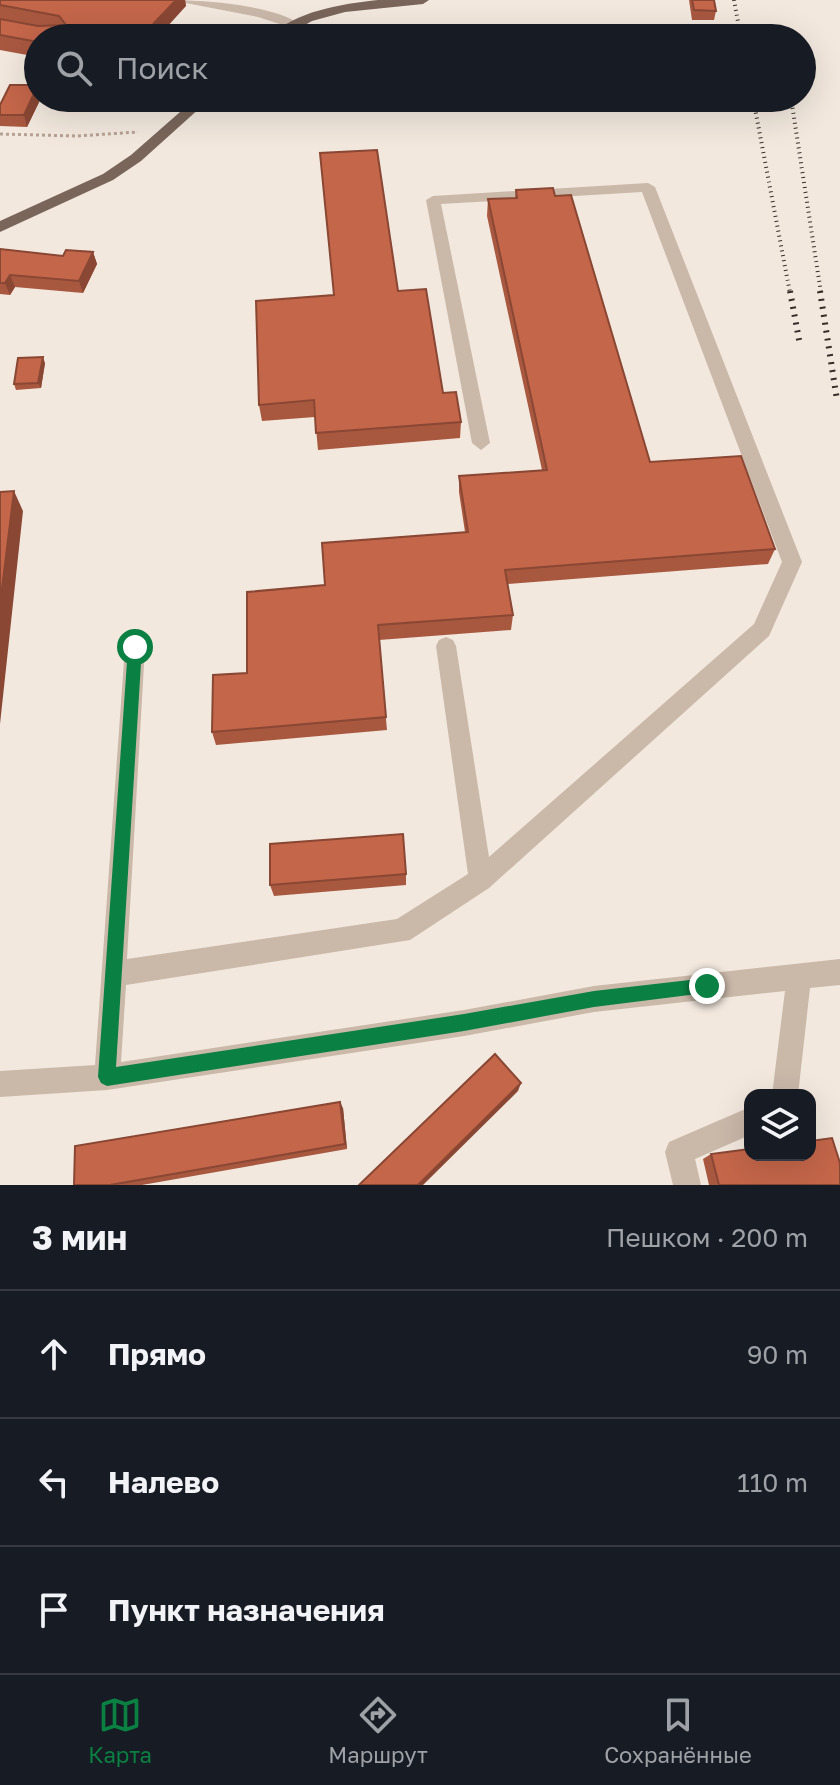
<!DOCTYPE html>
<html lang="ru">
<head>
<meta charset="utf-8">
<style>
  body { margin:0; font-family:"Golos Text",sans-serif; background:#20242c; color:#f1f3f6 }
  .controls { position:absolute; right:24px; bottom:24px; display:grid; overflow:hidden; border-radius:16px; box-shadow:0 8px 32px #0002 }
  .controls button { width:72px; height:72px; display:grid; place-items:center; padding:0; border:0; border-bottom:2px solid #363941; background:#171b24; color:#f1f3f6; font:40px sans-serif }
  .stop { position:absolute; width:24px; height:24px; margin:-18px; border:6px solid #0b8043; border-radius:50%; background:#fff }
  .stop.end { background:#0b8043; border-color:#fff; box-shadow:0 2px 8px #0008 }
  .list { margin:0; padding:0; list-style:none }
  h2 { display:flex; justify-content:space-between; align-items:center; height:104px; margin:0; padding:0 32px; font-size:34px }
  h2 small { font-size:26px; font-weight:400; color:#9ea1a6 }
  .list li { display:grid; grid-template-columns:52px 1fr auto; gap:24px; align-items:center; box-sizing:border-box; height:128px; padding:0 32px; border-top:2px solid #363941 }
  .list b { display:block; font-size:30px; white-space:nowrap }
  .list em { font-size:26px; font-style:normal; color:#9ea1a6 }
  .icon { flex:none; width:44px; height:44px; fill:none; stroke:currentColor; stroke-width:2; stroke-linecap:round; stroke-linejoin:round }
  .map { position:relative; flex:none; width:840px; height:1185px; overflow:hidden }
  .search { position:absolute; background:#171b24; box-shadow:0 8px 32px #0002; left:24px; right:24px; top:24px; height:88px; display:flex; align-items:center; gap:20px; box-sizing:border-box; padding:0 28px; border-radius:44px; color:#9ea1a6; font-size:30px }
  .sheet { height:488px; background:#171b24 }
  nav { display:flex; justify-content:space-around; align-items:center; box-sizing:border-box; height:112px; border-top:2px solid #363941; background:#171b24; font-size:22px; color:#9ea1a6 }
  nav a { display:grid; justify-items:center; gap:4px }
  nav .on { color:#0b8043 }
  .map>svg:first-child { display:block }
</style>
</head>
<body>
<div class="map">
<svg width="840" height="1185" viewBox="0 0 840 1185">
  <rect width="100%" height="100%" fill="#f2e8de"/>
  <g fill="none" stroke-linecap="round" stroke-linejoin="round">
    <path stroke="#b6a294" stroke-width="3" stroke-dasharray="3 3" stroke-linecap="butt" d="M 0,134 L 77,136 L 138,132"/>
    <path fill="#cab8a9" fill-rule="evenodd" d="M 170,0 C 204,0 274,5 301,25 L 295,29 L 258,17 Z
      M 648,183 L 655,187 L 802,562 L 769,636 L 489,888 L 410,940 L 126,985 L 121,1062 L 464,1010 L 594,986 L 840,959 L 840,985 L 810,988 L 798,1095 L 772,1095 L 785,991 L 594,1012 L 464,1036 L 107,1090 L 0,1097 L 0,1071 L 95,1065 L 125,647 L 128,641 L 135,638 L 142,641 L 145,647 L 127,959 L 397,919 L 468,874 L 436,646 L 439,640 L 446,637 L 453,640 L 456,646 L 489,857 L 754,624 L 782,562 L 642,192 L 441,204 L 490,443 L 481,450 L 472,443 L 426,200 L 433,196 Z
      M 750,1107 L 750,1135 L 695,1159 L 701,1185 L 673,1185 L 665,1152 L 669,1142 Z"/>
    <path fill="#79655a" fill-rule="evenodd" d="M 378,0 L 429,0 L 423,4 L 345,12 L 312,21 L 282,38 L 268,38 C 295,11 341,4 378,0 Z
      M 196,98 L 211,98 L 141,161 L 113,180 L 0,232 L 0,221 L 103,174 L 131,155 Z"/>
    <path stroke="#382e29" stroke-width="4" stroke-dasharray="1 4" stroke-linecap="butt" d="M 734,0 L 741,38
      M 753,98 L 790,293
      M 791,98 L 821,293"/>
    <path stroke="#382e29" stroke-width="6" stroke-dasharray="2 6" stroke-linecap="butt" d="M 790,291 L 800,345
      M 820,291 L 837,400"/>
  </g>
  <path fill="#a95840" d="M 0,0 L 185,0 L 186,6 L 38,38 L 38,57 L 0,50 Z
    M 689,0 L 714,0 L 716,11 L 714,20 L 692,20 Z
    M 38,98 L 41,98 L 27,127 L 0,126 L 0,105 Z
    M 516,190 L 650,462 L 775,549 L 768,564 L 507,584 L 513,615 L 511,630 L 379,640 L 387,730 L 216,745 L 212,732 L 247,673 L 325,585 L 465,532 L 459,492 L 459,476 L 542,470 L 487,216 L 488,199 L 515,198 Z
    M 0,249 L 63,256 L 93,252 L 97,264 L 83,293 L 15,287 L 10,295 L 0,294 Z
    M 398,291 L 443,393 L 461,422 L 460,438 L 318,450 L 315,417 L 262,421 L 259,405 L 334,295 Z
    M 45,363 L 41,388 L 16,390 L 14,384 Z
    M 406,874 L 406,885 L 274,896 L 270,885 Z
    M 343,1108 L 347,1149 L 142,1185 L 74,1185 Z
    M 711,1154 L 840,1185 L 709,1185 L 703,1159 Z"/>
  <path fill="#894734" d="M 176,0 L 185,0 L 186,6 L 157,38 L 154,23 Z
    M 38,85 L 38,98 L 41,98 L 27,127 L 24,115 Z
    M 93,252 L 97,264 L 83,293 L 79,281 Z
    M 10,275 L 15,287 L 10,295 L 5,283 Z
    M 43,357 L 45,363 L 41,388 L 38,383 Z
    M 14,491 L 23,511 L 0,724 L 0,605 Z
    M 521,1083 L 518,1091 L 423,1185 L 418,1185 Z
    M 340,1102 L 343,1108 L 347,1149 L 345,1144 Z"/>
  <path fill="#c4664a" stroke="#894734" stroke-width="2" d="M 0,0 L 176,0 L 154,23 L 218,35 L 215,38 L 38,38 L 38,42 L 0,35 L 0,19 L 38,26 L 66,25 L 59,16 L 0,5 Z
    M 692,0 L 714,0 L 716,11 L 694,10 Z
    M 10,85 L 38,85 L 24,115 L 0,115 L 0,105 Z
    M 377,150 L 398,291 L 426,289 L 443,393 L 456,392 L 461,422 L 316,433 L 314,400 L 259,405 L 256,301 L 334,295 L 320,153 Z
    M 553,188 L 555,196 L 571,195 L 650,462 L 741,456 L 775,549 L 505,570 L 513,615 L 378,625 L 386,717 L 212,732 L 213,675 L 247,673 L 247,592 L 325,585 L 322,543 L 468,532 L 459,476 L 547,470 L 488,199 L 517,198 L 516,190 Z
    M 0,249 L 63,256 L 66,250 L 93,252 L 79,281 L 10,275 L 5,283 L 0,283 Z
    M 43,357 L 38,383 L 14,384 L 18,358 Z
    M 14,491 L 0,605 L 0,492 Z
    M 403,834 L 406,874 L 270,885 L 270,844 Z
    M 495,1054 L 521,1083 L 418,1185 L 359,1185 Z
    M 340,1102 L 345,1144 L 110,1185 L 74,1185 L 75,1146 Z
    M 832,1138 L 840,1163 L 840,1185 L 719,1185 L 711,1154 L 750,1149 L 750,1155 L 810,1155 L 810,1141 Z"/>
  <path fill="#0b8043" d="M 135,642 L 142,647 L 116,1067 L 464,1014 L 594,991 L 707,978 L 713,980 L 715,986 L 713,992 L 594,1007 L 464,1031 L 107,1086 L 101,1083 L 98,1077 L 128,647 Z"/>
</svg>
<div class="controls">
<button><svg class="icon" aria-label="layers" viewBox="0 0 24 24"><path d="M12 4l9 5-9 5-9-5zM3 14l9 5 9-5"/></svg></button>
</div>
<div class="stop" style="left:135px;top:647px"></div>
<div class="stop end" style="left:707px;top:986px"></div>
<div class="search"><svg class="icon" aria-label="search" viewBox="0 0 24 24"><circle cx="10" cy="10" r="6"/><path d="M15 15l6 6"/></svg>Поиск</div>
</div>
<section class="sheet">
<h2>3 мин<small>Пешком · 200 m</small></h2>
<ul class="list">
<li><svg class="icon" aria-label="ahead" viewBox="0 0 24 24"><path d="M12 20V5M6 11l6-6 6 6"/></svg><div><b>Прямо</b></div><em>90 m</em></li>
<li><svg class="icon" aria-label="left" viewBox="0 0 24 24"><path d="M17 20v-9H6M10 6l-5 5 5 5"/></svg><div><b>Налево</b></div><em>110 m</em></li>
<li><svg class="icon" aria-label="arrive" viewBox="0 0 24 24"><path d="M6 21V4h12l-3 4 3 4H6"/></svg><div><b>Пункт назначения</b></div></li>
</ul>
</section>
<nav>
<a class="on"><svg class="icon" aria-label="map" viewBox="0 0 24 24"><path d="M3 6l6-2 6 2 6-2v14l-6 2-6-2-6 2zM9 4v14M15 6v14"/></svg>Карта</a>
<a><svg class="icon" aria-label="directions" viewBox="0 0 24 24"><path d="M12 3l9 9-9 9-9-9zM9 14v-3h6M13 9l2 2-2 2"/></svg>Маршрут</a>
<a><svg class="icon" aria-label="saved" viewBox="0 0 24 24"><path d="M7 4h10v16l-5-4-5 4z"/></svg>Сохранённые</a>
</nav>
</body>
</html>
